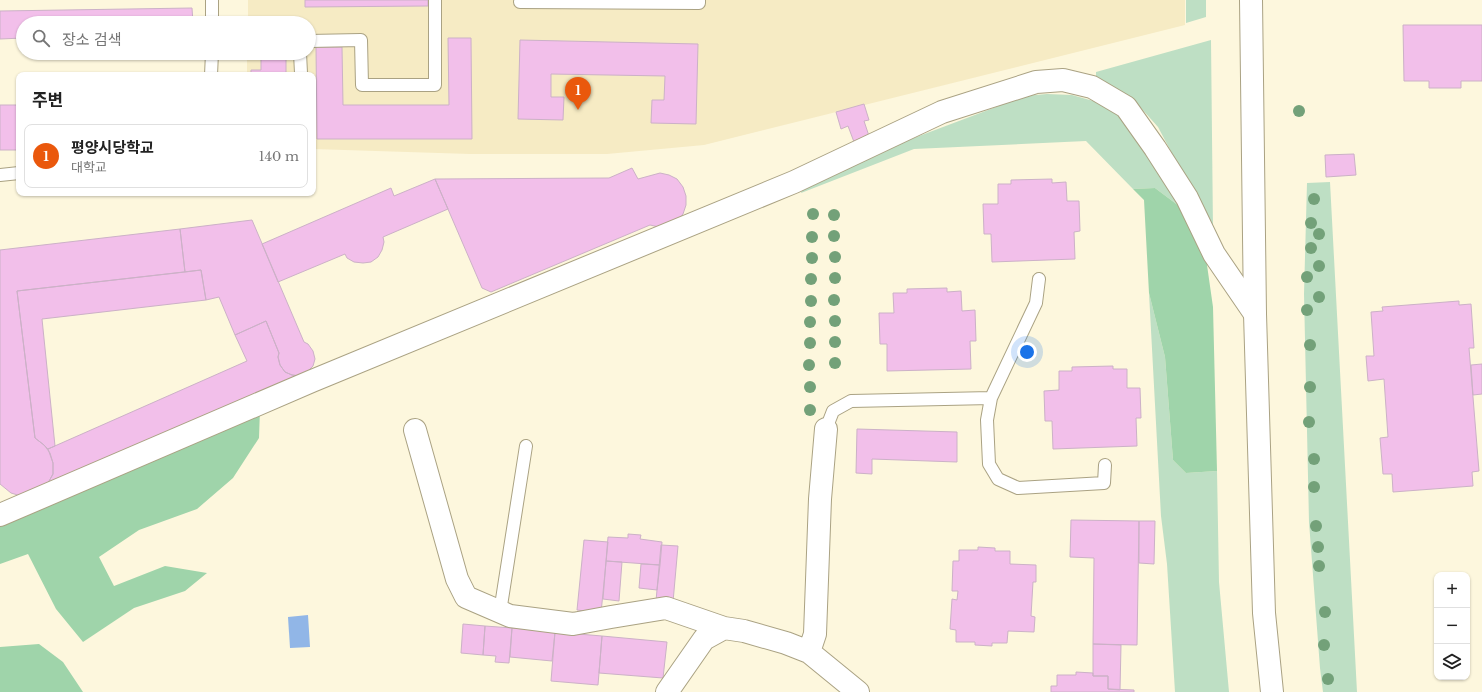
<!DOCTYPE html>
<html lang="ko">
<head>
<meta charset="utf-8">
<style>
  body { margin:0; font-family:"Libre Baskerville","Noto Sans KR",serif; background:#f2f2f2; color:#222 }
  .controls { position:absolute; right:12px; bottom:12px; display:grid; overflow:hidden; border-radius:8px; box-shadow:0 1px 3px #0004 }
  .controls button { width:36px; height:36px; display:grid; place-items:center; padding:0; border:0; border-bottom:1px solid #e0e0e0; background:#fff; color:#222; font:20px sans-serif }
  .you { position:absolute; left:1027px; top:352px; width:14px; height:14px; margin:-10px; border:3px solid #fff; border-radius:50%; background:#1a73e8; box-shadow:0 0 0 6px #1a73e833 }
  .badge { display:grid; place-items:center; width:26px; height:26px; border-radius:50%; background:#ea580c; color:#fff; font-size:13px; font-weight:700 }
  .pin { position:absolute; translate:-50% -33px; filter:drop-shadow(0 1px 2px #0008) }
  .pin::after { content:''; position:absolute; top:21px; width:14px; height:12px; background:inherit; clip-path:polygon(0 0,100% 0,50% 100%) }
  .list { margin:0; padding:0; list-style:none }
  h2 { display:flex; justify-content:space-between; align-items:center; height:52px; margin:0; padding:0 16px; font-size:17px }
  h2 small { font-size:13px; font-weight:400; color:#767676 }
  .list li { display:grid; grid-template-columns:26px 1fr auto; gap:12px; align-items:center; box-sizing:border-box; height:64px; margin:0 8px 8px; padding:0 8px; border:1px solid #e0e0e0; border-radius:8px }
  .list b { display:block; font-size:15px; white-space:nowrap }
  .list p { margin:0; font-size:13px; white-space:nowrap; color:#767676 }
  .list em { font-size:13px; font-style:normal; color:#767676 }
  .icon { flex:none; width:22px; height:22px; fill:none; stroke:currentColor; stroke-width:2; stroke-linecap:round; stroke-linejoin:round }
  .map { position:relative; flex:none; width:1482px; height:692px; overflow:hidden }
  .search { position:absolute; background:#fff; box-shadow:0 1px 3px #0004; left:16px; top:16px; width:300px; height:44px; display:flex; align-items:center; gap:10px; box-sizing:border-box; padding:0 14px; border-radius:22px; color:#767676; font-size:15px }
  .panel { position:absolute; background:#fff; box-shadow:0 1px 3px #0004; left:16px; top:72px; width:300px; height:124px; border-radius:8px }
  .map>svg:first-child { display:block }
</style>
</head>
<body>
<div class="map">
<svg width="1482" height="692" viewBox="0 0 1482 692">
  <rect width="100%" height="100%" fill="#fdf7dd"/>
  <path fill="#f6ebc4" d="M 248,0 L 1185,0 L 1185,25 L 704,145 L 607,154 L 470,154 L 313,149 L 313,75 L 247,75 L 247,53 L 309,53 L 309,23 L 248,23 Z"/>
  <path fill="#bedfc4" d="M 1186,0 L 1206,0 L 1206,17 L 1186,23 Z
    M 1211,40 L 1213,231 L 1158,127 L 1141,108 L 1125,95 L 1096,76 L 1096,72 Z
    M 1047,94 L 1072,95 L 1097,102 L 1119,115 L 1136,129 L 1183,209 L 1155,188 L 1133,189 L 1086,141 L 914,149 L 801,193 L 802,190 L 874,153 L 1025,96 Z
    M 1330,182 L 1357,692 L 1323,692 L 1320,668 L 1309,522 L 1304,294 L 1307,183 Z
    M 1149,293 L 1165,357 L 1173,460 L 1186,473 L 1217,471 L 1219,582 L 1229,692 L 1175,692 L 1167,564 L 1161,516 Z"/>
  <path fill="#9fd4aa" d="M 1155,188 L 1183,209 L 1206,258 L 1213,307 L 1217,471 L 1186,473 L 1173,460 L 1165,357 L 1149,293 L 1144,200 L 1133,189 Z
    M 260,409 L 259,438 L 233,478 L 197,509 L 139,530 L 99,557 L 114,586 L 165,566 L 207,573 L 185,591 L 134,608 L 83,642 L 56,609 L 28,554 L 0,564 L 0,524 Z
    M 39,644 L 63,662 L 83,692 L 0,692 L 0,647 Z"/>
  <path fill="#91b6e7" d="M 308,615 L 310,647 L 290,648 L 288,617 Z"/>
  <path fill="#f2bfea" stroke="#ccb1c7" d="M 305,0 L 428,0 L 428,6 L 305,7 Z
    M 192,8 L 193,23 L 23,23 L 23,38 L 0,39 L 0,11 Z
    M 1403,25 L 1482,25 L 1482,81 L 1461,81 L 1461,88 L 1429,88 L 1429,81 L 1404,81 Z
    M 448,38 L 471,38 L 472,139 L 317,139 L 316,47 L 342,47 L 343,105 L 449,105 Z
    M 520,40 L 698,44 L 696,124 L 651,123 L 652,100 L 664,100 L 665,76 L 551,74 L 551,97 L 564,97 L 563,120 L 518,119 Z
    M 261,53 L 286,53 L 286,75 L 251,75 L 251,70 L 261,70 Z
    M 864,104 L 869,120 L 864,121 L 869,136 L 854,142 L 848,126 L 841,129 L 836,112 Z
    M 0,105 L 19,105 L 19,150 L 0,150 Z
    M 1354,154 L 1356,175 L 1326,177 L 1325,155 Z
    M 632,168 L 638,179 L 660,173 L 669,175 L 677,179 L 683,187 L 686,196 L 686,205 L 683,214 L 677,221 L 659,227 L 650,225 L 491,292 L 482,288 L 435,179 L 609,178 Z
    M 435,179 L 448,209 L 383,237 L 384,242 L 382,250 L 378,257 L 371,262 L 363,263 L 354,262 L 347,258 L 345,254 L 278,282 L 262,244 L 391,188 L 394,196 Z
    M 1052,179 L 1052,183 L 1066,182 L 1067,201 L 1079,201 L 1080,231 L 1074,232 L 1075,259 L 992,262 L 991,234 L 984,234 L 983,204 L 998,204 L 998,184 L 1011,184 L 1011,180 Z
    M 252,220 L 304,342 L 308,344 L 313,351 L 315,359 L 313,366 L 307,372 L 300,376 L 292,375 L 285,372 L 280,365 L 278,357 L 279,353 L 266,321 L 235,335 L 219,297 L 206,300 L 201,270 L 185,272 L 180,229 Z
    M 180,229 L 185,272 L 17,291 L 35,438 L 44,445 L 50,453 L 53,463 L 53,474 L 48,483 L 21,496 L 11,493 L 0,484 L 0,250 Z
    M 201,270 L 206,300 L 42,319 L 55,446 L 48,449 L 44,445 L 35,438 L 17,291 Z
    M 947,288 L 947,292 L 961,291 L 962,311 L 975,310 L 976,341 L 970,341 L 971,369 L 887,371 L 887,344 L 880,344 L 879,313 L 894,313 L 893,293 L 907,293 L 907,289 Z
    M 1459,301 L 1459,305 L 1471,304 L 1474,348 L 1469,348 L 1479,471 L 1472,472 L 1473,486 L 1393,492 L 1392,474 L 1383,474 L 1380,438 L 1388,437 L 1384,379 L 1368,381 L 1366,356 L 1374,356 L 1371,312 L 1383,311 L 1382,307 Z
    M 266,321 L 279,353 L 278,357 L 280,365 L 285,372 L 292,375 L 300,376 L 48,483 L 53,474 L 53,463 L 48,449 L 247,361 L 235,335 Z
    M 1482,364 L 1482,394 L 1473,395 L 1471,365 Z
    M 1113,366 L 1113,369 L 1127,369 L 1127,388 L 1140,388 L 1141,418 L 1136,418 L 1137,446 L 1053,449 L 1052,421 L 1045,421 L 1044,391 L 1059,390 L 1059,371 L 1072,371 L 1072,367 Z
    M 857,429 L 957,432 L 957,462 L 872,459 L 872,474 L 856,473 Z
    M 1071,520 L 1139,521 L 1137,645 L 1093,644 L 1094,558 L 1070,557 Z
    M 1139,521 L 1155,521 L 1154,564 L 1139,563 Z
    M 628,534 L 641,535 L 640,539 L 662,542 L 660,565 L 606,561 L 608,537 L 628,538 Z
    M 584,540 L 608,542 L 601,613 L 577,610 Z
    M 661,545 L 678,546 L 673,602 L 656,601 Z
    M 978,547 L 995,548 L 995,551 L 1010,551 L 1010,564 L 1036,565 L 1036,582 L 1033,582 L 1031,616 L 1035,617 L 1034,632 L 1008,631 L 1007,643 L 992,643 L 992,646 L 975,645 L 975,642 L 956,642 L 956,630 L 950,629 L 952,599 L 957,600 L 958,591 L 952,591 L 953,561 L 959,561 L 959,550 L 978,550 Z
    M 606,561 L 622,562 L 619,601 L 603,599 Z
    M 641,564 L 660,565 L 657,590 L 639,588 Z
    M 463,624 L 485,626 L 483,655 L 461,653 Z
    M 485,626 L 512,628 L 509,663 L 495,662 L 496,656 L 483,655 Z
    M 512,628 L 555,632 L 552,661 L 510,657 Z
    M 555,632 L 602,636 L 598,685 L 551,681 Z
    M 602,636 L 667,642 L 663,678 L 599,673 Z
    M 1093,644 L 1121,645 L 1120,690 L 1108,689 L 1108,676 L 1093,676 Z
    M 1076,672 L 1093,673 L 1093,676 L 1108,676 L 1108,689 L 1134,690 L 1134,692 L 1051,692 L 1051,686 L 1057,686 L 1057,675 L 1076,675 Z"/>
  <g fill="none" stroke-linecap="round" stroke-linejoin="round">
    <defs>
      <path id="lane" d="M 520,2 L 699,3 L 699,0
        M 212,23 L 212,0
        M 309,41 L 361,40 L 362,85 L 435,85 L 435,0
        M 300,53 L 301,73
        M 211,75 L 212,53
        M 0,175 L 19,173
        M 1039,279 L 1036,303 L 991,398 L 987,420 L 989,464 L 998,479 L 1018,488 L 1104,483 L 1105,465
        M 826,429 L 833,411 L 851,401 L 991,398
        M 500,612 L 526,446"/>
      <path id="street" d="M 415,430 L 457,579 L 466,597 L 510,616 L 573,624 L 611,617 L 666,608 L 724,628
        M 0,515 L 312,381 L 794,182 L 942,112 L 1036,82 L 1063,80 L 1092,87 L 1126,107 L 1155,148 L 1187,198 L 1214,254 L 1255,314
        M 809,652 L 815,634 L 820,499 L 826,429
        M 667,692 L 704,639 L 724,628 L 744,631 L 786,643 L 809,652 L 858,692"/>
      <path id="secondary" d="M 1251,0 L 1255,314 L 1264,613 L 1272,692"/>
    </defs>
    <use href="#lane" stroke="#aaa283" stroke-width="14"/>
    <use href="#street" stroke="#aaa283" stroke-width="24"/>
    <use href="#secondary" stroke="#aaa283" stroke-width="24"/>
    <use href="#lane" stroke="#fff" stroke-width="12"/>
    <use href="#street" stroke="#fff" stroke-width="22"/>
    <use href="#secondary" stroke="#fff" stroke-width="22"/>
  </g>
  <g fill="#73a179">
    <circle cx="1299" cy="111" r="6"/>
    <circle cx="1314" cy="199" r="6"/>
    <circle cx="813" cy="214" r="6"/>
    <circle cx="834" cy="215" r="6"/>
    <circle cx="1311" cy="223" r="6"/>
    <circle cx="1319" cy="234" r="6"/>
    <circle cx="834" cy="236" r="6"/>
    <circle cx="812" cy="237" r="6"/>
    <circle cx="1311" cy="248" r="6"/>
    <circle cx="835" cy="257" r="6"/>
    <circle cx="812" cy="258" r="6"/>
    <circle cx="1319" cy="266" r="6"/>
    <circle cx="1307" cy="277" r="6"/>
    <circle cx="835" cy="278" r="6"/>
    <circle cx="811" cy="279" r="6"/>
    <circle cx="1319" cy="297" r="6"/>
    <circle cx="834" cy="300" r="6"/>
    <circle cx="811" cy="301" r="6"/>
    <circle cx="1307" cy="310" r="6"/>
    <circle cx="835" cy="321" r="6"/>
    <circle cx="810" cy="322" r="6"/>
    <circle cx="835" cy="342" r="6"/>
    <circle cx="810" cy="343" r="6"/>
    <circle cx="1310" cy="345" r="6"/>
    <circle cx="835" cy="363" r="6"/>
    <circle cx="809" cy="365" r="6"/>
    <circle cx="810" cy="387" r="6"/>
    <circle cx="1310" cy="387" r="6"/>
    <circle cx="810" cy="410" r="6"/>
    <circle cx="1309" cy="422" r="6"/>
    <circle cx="1314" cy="459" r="6"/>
    <circle cx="1314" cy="487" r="6"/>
    <circle cx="1316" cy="526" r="6"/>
    <circle cx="1318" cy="547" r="6"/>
    <circle cx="1319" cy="566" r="6"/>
    <circle cx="1325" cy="612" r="6"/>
    <circle cx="1324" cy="645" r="6"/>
    <circle cx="1328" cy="679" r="6"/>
  </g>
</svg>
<div class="controls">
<button>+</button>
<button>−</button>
<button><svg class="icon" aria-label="layers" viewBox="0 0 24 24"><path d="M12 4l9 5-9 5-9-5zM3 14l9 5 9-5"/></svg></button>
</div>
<div class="you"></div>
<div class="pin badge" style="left:578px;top:110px">1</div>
<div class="search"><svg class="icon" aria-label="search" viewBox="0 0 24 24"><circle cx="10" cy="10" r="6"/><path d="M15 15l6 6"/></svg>장소 검색</div>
<section class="panel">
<h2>주변<small></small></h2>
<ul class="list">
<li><span class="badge">1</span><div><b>평양시당학교</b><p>대학교</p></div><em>140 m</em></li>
</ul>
</section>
</div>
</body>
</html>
